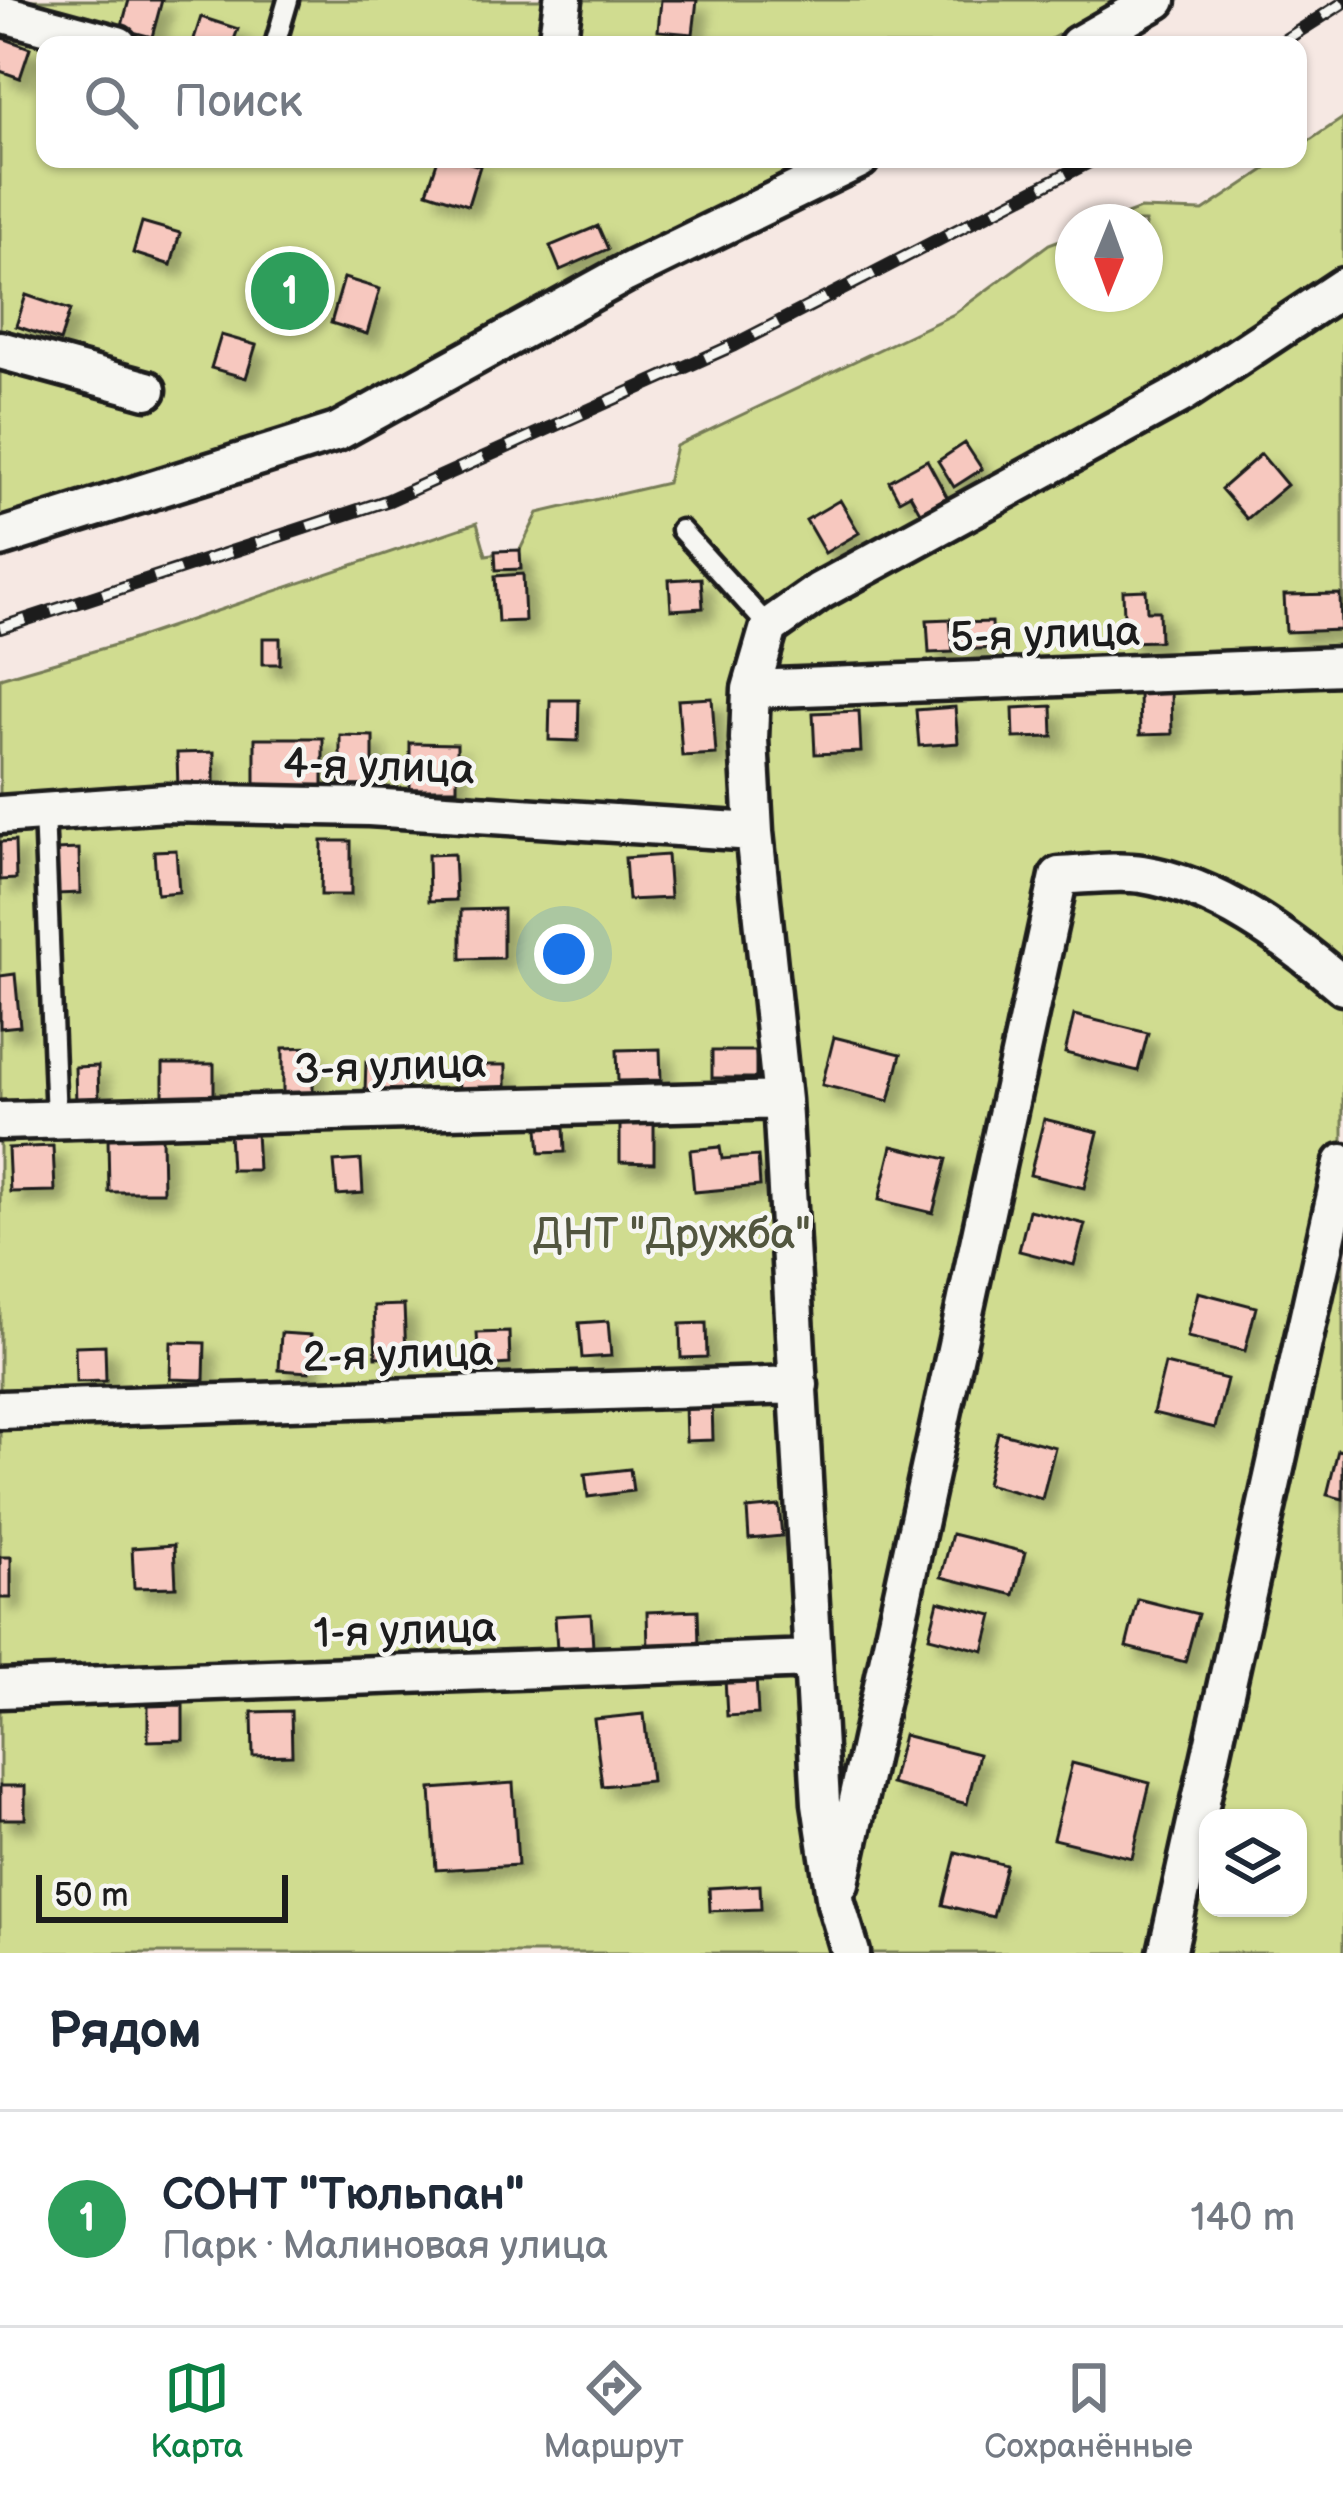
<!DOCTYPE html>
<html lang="ru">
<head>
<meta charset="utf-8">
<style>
  body { margin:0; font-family:"Balsamiq Sans",sans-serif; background:#f6f6f7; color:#1f2937 }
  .controls { position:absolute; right:36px; bottom:36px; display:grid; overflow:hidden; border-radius:24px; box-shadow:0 3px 9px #0004 }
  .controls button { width:108px; height:108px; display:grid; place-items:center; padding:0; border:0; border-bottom:3px solid #e0e1e3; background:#fff; color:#1f2937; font:60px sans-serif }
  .compass { position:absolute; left:1055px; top:204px; width:108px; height:108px; border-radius:50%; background:#fff; box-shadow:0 3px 9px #0004; rotate:181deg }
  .scale { position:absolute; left:36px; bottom:30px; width:252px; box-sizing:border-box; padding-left:12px; border:6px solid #1c1c1c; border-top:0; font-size:33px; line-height:42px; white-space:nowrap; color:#1c1c1c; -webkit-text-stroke:9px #f6f6f2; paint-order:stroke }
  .you { position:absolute; left:564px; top:954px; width:42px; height:42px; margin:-30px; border:9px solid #fff; border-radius:50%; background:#1a73e8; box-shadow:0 0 0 18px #1a73e833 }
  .badge { display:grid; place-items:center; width:78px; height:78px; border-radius:50%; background:#0b8043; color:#fff; font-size:39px; font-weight:700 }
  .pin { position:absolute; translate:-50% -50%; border:6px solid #fff; box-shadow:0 3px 12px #0006 }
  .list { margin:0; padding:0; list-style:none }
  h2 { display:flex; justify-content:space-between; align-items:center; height:156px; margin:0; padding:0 48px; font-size:51px }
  h2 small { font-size:39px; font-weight:400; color:#747a83 }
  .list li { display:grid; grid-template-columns:78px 1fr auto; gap:36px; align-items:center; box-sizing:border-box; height:216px; padding:0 48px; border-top:3px solid #e0e1e3 }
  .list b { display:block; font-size:45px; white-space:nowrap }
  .list p { margin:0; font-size:39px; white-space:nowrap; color:#747a83 }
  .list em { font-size:39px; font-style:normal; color:#747a83 }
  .icon { flex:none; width:66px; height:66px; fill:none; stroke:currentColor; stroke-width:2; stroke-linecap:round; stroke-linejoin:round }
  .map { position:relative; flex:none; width:1343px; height:1953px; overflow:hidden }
  .search { position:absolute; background:#fff; box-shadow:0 3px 9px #0004; left:36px; right:36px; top:36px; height:132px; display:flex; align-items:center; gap:30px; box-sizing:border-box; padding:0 42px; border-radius:24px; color:#747a83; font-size:45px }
  .sheet { height:372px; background:#fff }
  nav { display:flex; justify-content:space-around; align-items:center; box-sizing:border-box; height:168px; border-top:3px solid #e0e1e3; background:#fff; font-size:33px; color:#747a83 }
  nav a { display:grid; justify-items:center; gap:6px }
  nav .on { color:#0b8043 }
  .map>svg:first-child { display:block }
</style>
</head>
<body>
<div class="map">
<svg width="1343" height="1953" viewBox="0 0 1343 1953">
  <defs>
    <filter id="shadow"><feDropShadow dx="11" dy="11" stdDeviation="6" flood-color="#0004"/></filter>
  </defs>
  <rect width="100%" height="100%" fill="#f6e8e3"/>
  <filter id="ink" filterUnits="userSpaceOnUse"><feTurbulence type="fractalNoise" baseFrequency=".00833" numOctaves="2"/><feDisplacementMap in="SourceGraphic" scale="24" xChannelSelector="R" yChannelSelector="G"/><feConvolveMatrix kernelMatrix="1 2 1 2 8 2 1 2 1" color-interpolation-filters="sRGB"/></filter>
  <g filter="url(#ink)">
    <path fill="#d0dc90" stroke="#767c56" stroke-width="3" fill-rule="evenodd" d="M 0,0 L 1120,0 L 1040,45 L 45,45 L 45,159 L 834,159 L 327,422 L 214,461 L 0,518 Z
      M 1343,118 L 1343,1953 L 0,1953 L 0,678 L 125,642 L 477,523 L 486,555 L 520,550 L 538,513 L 667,483 L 676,446 L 954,314 L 1049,244 L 1073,235 L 1073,294 L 1145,294 L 1145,222 L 1106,222 L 1140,209 L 1203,211 L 1281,159 L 1298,159 L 1298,148 ZM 1208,1818 L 1298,1818 L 1298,1908 L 1208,1908 Z"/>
    <path fill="#f7c8bf" stroke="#1c1c1c" stroke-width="3" filter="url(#shadow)" d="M 129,0 L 162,0 L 152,37 L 121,29 Z
      M 661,0 L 697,0 L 693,34 L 658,31 Z
      M 201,17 L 238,29 L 232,45 L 192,45 Z
      M 0,37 L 30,48 L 20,78 L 0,71 Z
      M 438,159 L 456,159 L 480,166 L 468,205 L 427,192 Z
      M 142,222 L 180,233 L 171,265 L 133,253 Z
      M 598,226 L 608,249 L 560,270 L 550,246 Z
      M 344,278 L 380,289 L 367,334 L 331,323 Z
      M 26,295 L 70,310 L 60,341 L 16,326 Z
      M 221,335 L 256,345 L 246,378 L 211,368 Z
      M 965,443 L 982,469 L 954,487 L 938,461 Z
      M 1261,454 L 1287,485 L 1247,519 L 1221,489 Z
      M 927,460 L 947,497 L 920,512 L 910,494 L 899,500 L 889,481 Z
      M 840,500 L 859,533 L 825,553 L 806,520 Z
      M 520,550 L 521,569 L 496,570 L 495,551 Z
      M 523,574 L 525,621 L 498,622 L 495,576 Z
      M 701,578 L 703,608 L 671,610 L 669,580 Z
      M 1146,590 L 1147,611 L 1159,611 L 1160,641 L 1125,642 L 1123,591 Z
      M 1340,594 L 1341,630 L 1286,632 L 1284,595 Z
      M 950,619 L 953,652 L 929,653 L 927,620 Z
      M 992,622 L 993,648 L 961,650 L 960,623 Z
      M 263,638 L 280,638 L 280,664 L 263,664 Z
      M 1171,692 L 1172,734 L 1140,735 L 1139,693 Z
      M 712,698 L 716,754 L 682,756 L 678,700 Z
      M 550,700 L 579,700 L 578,741 L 549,740 Z
      M 1052,706 L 1053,737 L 1014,738 L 1013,708 Z
      M 955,707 L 958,743 L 919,746 L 916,710 Z
      M 859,711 L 861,752 L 815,754 L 813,713 Z
      M 340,735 L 373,736 L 373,786 L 340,786 Z
      M 255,738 L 323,738 L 323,788 L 255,788 Z
      M 410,743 L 457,744 L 457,789 L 410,789 Z
      M 214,752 L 214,791 L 178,791 L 177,753 Z
      M 15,841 L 16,879 L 0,880 L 0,842 Z
      M 322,841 L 351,841 L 351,895 L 321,895 Z
      M 79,849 L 80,893 L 57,894 L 56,850 Z
      M 176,850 L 179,892 L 157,894 L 154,851 Z
      M 454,854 L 456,900 L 429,901 L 428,855 Z
      M 667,855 L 670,898 L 628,900 L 625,858 Z
      M 503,909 L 503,958 L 461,959 L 461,910 Z
      M 15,974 L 20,1026 L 0,1028 L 0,976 Z
      M 1074,1015 L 1148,1033 L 1138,1071 L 1065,1053 Z
      M 834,1037 L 901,1054 L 889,1101 L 822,1085 Z
      M 313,1047 L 313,1095 L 283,1095 L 283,1048 Z
      M 660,1049 L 661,1080 L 618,1081 L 617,1050 Z
      M 712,1051 L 756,1051 L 756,1078 L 712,1078 Z
      M 366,1061 L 408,1062 L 407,1093 L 365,1092 Z
      M 163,1064 L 214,1064 L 214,1099 L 163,1099 Z
      M 458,1065 L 506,1065 L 506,1091 L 459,1092 Z
      M 98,1066 L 99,1102 L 76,1103 L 75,1067 Z
      M 1044,1119 L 1098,1132 L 1084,1188 L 1030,1175 Z
      M 620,1122 L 654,1123 L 654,1163 L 620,1162 Z
      M 564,1127 L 565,1152 L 540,1153 L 538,1128 Z
      M 256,1132 L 258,1170 L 231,1170 L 229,1134 Z
      M 162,1136 L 163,1192 L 109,1192 L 108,1137 Z
      M 53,1146 L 55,1191 L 10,1192 L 8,1148 Z
      M 892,1146 L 947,1159 L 933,1213 L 879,1200 Z
      M 720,1147 L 722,1159 L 758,1156 L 760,1186 L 694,1192 L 690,1150 Z
      M 361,1160 L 363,1193 L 337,1195 L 334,1162 Z
      M 1029,1210 L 1085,1224 L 1074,1265 L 1019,1251 Z
      M 1198,1292 L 1256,1307 L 1245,1351 L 1187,1337 Z
      M 404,1305 L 406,1356 L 376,1357 L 374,1306 Z
      M 608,1321 L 611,1356 L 582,1358 L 579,1323 Z
      M 706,1323 L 707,1357 L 681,1358 L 680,1324 Z
      M 509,1332 L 510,1364 L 479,1366 L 477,1333 Z
      M 281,1333 L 311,1335 L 309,1372 L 279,1370 Z
      M 171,1342 L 205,1343 L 204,1380 L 170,1379 Z
      M 105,1345 L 106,1381 L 76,1382 L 75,1346 Z
      M 1165,1364 L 1227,1379 L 1215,1428 L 1153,1413 Z
      M 712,1402 L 713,1440 L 686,1441 L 685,1403 Z
      M 998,1432 L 1055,1447 L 1042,1499 L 986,1484 Z
      M 1338,1450 L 1343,1451 L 1343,1499 L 1327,1495 Z
      M 630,1469 L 633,1491 L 588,1497 L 585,1474 Z
      M 779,1506 L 782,1536 L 749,1539 L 747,1509 Z
      M 952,1534 L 1025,1552 L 1014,1595 L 941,1577 Z
      M 174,1545 L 176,1587 L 134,1588 L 132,1548 Z
      M 0,1557 L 11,1557 L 11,1598 L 0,1598 Z
      M 1138,1599 L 1198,1614 L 1185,1662 L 1126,1647 Z
      M 938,1601 L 993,1615 L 984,1651 L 929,1637 Z
      M 698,1610 L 699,1647 L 648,1649 L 647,1612 Z
      M 591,1614 L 593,1648 L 557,1650 L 555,1616 Z
      M 756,1677 L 758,1714 L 727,1716 L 725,1679 Z
      M 183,1705 L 183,1740 L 148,1741 L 148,1706 Z
      M 291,1711 L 292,1755 L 253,1756 L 252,1712 Z
      M 644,1714 L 651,1781 L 602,1786 L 594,1719 Z
      M 903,1735 L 979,1754 L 967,1804 L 891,1784 Z
      M 1072,1763 L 1150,1783 L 1132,1858 L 1053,1839 Z
      M 513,1783 L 518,1865 L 436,1870 L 431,1789 Z
      M 0,1786 L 25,1786 L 25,1819 L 0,1819 Z
      M 956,1852 L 1006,1865 L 993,1917 L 943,1905 Z
      M 760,1885 L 761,1909 L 710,1911 L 709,1888 Z"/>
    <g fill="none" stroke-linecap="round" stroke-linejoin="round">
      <defs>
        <path id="service" d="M 275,45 L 288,0
          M 681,530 L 769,627
          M 44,812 L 56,1119"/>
        <path id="minor" d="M 0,13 L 118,45
          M 557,45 L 563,0
          M 1078,45 L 1157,0
          M 0,350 L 147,390
          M 0,538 L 337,432 L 624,274 L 860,159
          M 751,689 L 1343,666
          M 0,815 L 166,803 L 369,807 L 754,832
          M 0,1121 L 782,1100
          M 0,1410 L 799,1385
          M 0,1689 L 813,1659
          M 840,1883 L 1059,876 C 1085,875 1116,870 1142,874 C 1217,886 1287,938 1343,986
          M 851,1953 L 836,1903 L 821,1803 L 782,1100 L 754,832 L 749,739 L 751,689 L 769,627 L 820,591 L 1183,393 L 1343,287
          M 1167,1953 L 1343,1163"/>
      </defs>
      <use href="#service" stroke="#1c1c1c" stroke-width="27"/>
      <use href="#minor" stroke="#1c1c1c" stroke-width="45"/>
      <use href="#service" stroke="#f6f6f2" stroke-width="18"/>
      <use href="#minor" stroke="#f6f6f2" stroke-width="36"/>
      <defs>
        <path id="rail" d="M 1277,45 L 1343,3
          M 0,628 L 389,500 L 734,345 L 1095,159"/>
      </defs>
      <use href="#rail" stroke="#1c1c1c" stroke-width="14"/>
      <use href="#rail" stroke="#f6f6f2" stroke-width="9" stroke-dasharray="27" stroke-linecap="butt"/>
    </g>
  </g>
  <g text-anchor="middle" stroke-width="9" stroke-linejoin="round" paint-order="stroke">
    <g font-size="42" fill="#1c1c1c" stroke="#f6f6f2">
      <text transform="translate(1045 633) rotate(-2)" y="15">5-я улица</text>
      <text transform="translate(379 765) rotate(2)" y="15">4-я улица</text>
      <text transform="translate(390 1065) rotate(-2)" y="15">3-я улица</text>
      <text transform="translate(398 1353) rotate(-2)" y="15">2-я улица</text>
      <text transform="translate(405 1629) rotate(-2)" y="15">1-я улица</text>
    </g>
    <g font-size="42" fill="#52563f" stroke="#f6f6f2">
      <text x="672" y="1248">ДНТ "Дружба"</text>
    </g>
  </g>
</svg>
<div class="controls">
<button><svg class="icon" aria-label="layers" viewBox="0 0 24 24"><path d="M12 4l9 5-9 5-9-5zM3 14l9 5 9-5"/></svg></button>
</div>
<svg class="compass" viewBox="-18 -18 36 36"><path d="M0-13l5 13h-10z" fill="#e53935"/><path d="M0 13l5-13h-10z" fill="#747a83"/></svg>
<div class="scale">50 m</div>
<div class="you"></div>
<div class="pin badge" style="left:290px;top:291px;background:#2e9e5b">1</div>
<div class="search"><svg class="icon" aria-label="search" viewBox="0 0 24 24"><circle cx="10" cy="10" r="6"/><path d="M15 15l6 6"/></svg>Поиск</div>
</div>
<section class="sheet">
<h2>Рядом<small></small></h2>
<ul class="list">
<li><span class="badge" style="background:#2e9e5b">1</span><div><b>СОНТ &quot;Тюльпан&quot;</b><p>Парк · Малиновая улица</p></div><em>140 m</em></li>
</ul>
</section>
<nav>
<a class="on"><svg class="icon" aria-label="map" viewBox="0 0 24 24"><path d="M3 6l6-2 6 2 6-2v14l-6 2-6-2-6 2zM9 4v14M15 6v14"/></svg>Карта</a>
<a><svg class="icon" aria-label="directions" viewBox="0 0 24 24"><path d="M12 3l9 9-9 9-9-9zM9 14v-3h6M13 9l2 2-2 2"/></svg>Маршрут</a>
<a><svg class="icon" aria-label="saved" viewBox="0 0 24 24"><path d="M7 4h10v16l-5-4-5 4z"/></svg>Сохранённые</a>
</nav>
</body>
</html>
